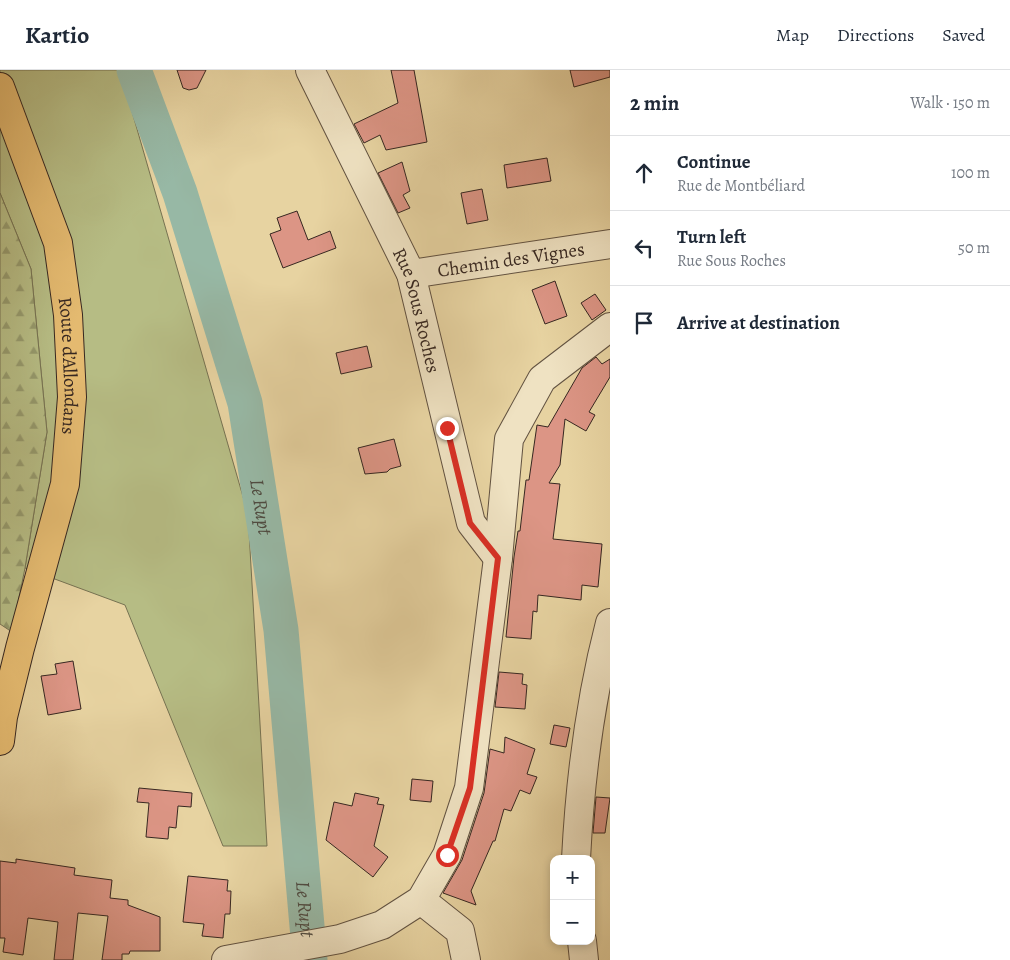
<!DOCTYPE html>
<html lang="en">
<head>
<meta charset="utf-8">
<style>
  body { margin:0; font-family:Alegreya,serif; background:#f2f2f3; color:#1f2937 }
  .controls { position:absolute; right:15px; bottom:15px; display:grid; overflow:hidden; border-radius:10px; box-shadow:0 2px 8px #0003 }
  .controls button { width:45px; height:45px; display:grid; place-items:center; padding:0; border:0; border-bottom:1px solid #e0e1e3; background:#fff; color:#1f2937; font:25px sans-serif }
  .stop { position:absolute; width:15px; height:15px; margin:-11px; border:4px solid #d93025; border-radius:50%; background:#fff }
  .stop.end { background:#d93025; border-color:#fff; box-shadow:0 1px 5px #0008 }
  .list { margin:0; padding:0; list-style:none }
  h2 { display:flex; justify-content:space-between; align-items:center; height:65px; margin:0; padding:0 20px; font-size:21px }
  h2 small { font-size:16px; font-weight:400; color:#747a83 }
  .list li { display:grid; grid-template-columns:32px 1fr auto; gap:15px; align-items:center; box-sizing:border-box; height:75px; padding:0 20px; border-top:1px solid #e0e1e3 }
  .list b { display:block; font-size:19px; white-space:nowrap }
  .list p { margin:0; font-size:16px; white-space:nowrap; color:#747a83 }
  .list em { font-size:16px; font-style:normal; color:#747a83 }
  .icon { flex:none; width:28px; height:28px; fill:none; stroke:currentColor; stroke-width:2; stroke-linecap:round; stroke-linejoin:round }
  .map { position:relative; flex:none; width:610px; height:890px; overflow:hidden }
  header { display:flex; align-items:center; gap:30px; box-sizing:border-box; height:70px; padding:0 25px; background:#fff; border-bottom:1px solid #e0e1e3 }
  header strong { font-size:24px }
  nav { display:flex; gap:28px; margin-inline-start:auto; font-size:18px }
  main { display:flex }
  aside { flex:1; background:#fff }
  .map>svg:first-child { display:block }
</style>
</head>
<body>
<header>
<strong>Kartio</strong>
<nav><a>Map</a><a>Directions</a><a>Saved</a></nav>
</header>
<main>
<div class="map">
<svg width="610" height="890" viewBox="0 0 610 890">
  <defs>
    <pattern id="forest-firs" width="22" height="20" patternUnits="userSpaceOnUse" patternTransform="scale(1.25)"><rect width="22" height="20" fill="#b6bc84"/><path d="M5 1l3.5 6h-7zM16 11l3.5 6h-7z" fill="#95996c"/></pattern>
  </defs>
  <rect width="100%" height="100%" fill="#e7d3a1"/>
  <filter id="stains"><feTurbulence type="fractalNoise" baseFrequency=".004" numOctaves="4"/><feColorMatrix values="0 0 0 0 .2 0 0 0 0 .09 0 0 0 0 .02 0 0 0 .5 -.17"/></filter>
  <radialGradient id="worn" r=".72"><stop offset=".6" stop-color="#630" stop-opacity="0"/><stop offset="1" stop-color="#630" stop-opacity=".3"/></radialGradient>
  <path fill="#b6bc84" stroke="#767252" d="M 0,0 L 120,0 L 248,444 L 267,776 L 223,776 L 125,535 L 25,498 L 47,362 L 31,199 L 0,123 Z"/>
  <path fill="url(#forest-firs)" stroke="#767252" d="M 0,123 L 31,199 L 47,362 L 25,498 L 12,562 L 0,554 Z"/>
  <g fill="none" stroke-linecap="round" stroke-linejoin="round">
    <path stroke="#97b8a5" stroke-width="35" id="s1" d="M 134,0 L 180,123 L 245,333 L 281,560 L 310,890"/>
  </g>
  <path fill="#dc9585" stroke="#362721" d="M 177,0 L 206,0 L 197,18 L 189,20 L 183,18 Z
    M 391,0 L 414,0 L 427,72 L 386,80 L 380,65 L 364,73 L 354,54 L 398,33 Z
    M 570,0 L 610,0 L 610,7 L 574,17 Z
    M 547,88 L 551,111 L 507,118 L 504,95 Z
    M 402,92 L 410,121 L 403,125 L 410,138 L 398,143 L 378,103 Z
    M 482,119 L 488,150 L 467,154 L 461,123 Z
    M 297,141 L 308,170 L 330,161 L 336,178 L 283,198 L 270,164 L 281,160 L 277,148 Z
    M 555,211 L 567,246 L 545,254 L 532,220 Z
    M 595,224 L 606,240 L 592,250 L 581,233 Z
    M 367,276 L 372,297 L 341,304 L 336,283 Z
    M 596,287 L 602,294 L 610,289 L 610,307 L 589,342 L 595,345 L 586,361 L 565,349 L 560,395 L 549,413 L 560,414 L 553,469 L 602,474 L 598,517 L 582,515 L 581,530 L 538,525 L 537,542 L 533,541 L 531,569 L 506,567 L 514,487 L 518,461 L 520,461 L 526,410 L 529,410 L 537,355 L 548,357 L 582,298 Z
    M 394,369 L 401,396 L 390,399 L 387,402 L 365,404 L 358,378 Z
    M 73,591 L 81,639 L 48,645 L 41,606 L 57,604 L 55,594 Z
    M 499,602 L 523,604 L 522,614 L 527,615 L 525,639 L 495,637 Z
    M 554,655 L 570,658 L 566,677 L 550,674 Z
    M 505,667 L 535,679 L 527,704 L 537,707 L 530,724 L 520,720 L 511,741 L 504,739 L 495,771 L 493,771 L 471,821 L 476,835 L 443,823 L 462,790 L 484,723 L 490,679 L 504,683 Z
    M 412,709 L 433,711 L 431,732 L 410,730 Z
    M 139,718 L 192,723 L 191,737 L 178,736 L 176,758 L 169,757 L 168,769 L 146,767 L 149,733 L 137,732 Z
    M 355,723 L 379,728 L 377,734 L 384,735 L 374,776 L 388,787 L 373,807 L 326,770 L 334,732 L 352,736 Z
    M 596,727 L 610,728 L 605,763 L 593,763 Z
    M 16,789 L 75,798 L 74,805 L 112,810 L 110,828 L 128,830 L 128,835 L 160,847 L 160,881 L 130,881 L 129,884 L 122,884 L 122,890 L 102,890 L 108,846 L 78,843 L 73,890 L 54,890 L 58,852 L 28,848 L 23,885 L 3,882 L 5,868 L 0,868 L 0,791 L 16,793 Z
    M 188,806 L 228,810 L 227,821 L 231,821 L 230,844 L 225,844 L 223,868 L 202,866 L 204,854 L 183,852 Z"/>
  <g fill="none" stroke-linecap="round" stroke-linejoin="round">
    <defs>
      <g id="minor">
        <path id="s2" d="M 310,0 L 411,204 L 471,453 L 498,488"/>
        <path id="s3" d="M 411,204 L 610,174"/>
        <path d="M 576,789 C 580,710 590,630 610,553"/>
        <path d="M 421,830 L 460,861 L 466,890"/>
        <path d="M 582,871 L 584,890"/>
        <path d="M 226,890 L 340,869 L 382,855 L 421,830 L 447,785 L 469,718 L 498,488 L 509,369 L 542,309 L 610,257"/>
      </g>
      <g id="major">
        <path id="s4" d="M 0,17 L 58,173 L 68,245 L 72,327 L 65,414 L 20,578 L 3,647 L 0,671"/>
      </g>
    </defs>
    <use href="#minor" stroke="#625241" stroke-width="30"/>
    <use href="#major" stroke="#362721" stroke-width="30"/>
    <use href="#minor" stroke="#efe2c2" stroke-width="28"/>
    <use href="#major" stroke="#e4ba70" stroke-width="28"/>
  </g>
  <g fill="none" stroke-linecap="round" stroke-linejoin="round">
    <path stroke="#d93025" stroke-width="6" d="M 447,358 L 470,453 L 498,488 L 470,718 L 447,785"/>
  </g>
  <g text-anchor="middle" stroke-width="4" stroke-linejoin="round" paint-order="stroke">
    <g font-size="19" fill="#362721" stroke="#efe2c2">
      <text dy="7" stroke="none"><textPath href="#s3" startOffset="101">Chemin des Vignes</textPath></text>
      <text dy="7" stroke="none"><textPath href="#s2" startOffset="264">Rue Sous Roches</textPath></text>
      <text dy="7" stroke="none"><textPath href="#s4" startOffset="290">Route d’Allondans</textPath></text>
    </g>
    <g font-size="20" font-style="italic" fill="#4e4b42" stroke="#efe2c2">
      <text dy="7" stroke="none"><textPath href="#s1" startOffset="456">Le Rupt</textPath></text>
      <text dy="7" stroke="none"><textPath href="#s1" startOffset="861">Le Rupt</textPath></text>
    </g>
  </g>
  <rect width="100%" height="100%" filter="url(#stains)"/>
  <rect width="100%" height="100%" fill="url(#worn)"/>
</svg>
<div class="controls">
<button>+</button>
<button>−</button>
</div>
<div class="stop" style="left:447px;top:785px"></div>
<div class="stop end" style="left:447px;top:358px"></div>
</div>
<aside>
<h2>2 min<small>Walk · 150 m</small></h2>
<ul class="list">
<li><svg class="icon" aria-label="ahead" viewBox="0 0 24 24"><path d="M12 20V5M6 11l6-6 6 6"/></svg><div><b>Continue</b><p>Rue de Montbéliard</p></div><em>100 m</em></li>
<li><svg class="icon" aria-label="left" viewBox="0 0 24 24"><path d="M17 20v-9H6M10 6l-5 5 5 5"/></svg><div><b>Turn left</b><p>Rue Sous Roches</p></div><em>50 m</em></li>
<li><svg class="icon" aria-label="arrive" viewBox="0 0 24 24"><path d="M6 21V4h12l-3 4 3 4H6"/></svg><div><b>Arrive at destination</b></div></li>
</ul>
</aside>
</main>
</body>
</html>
